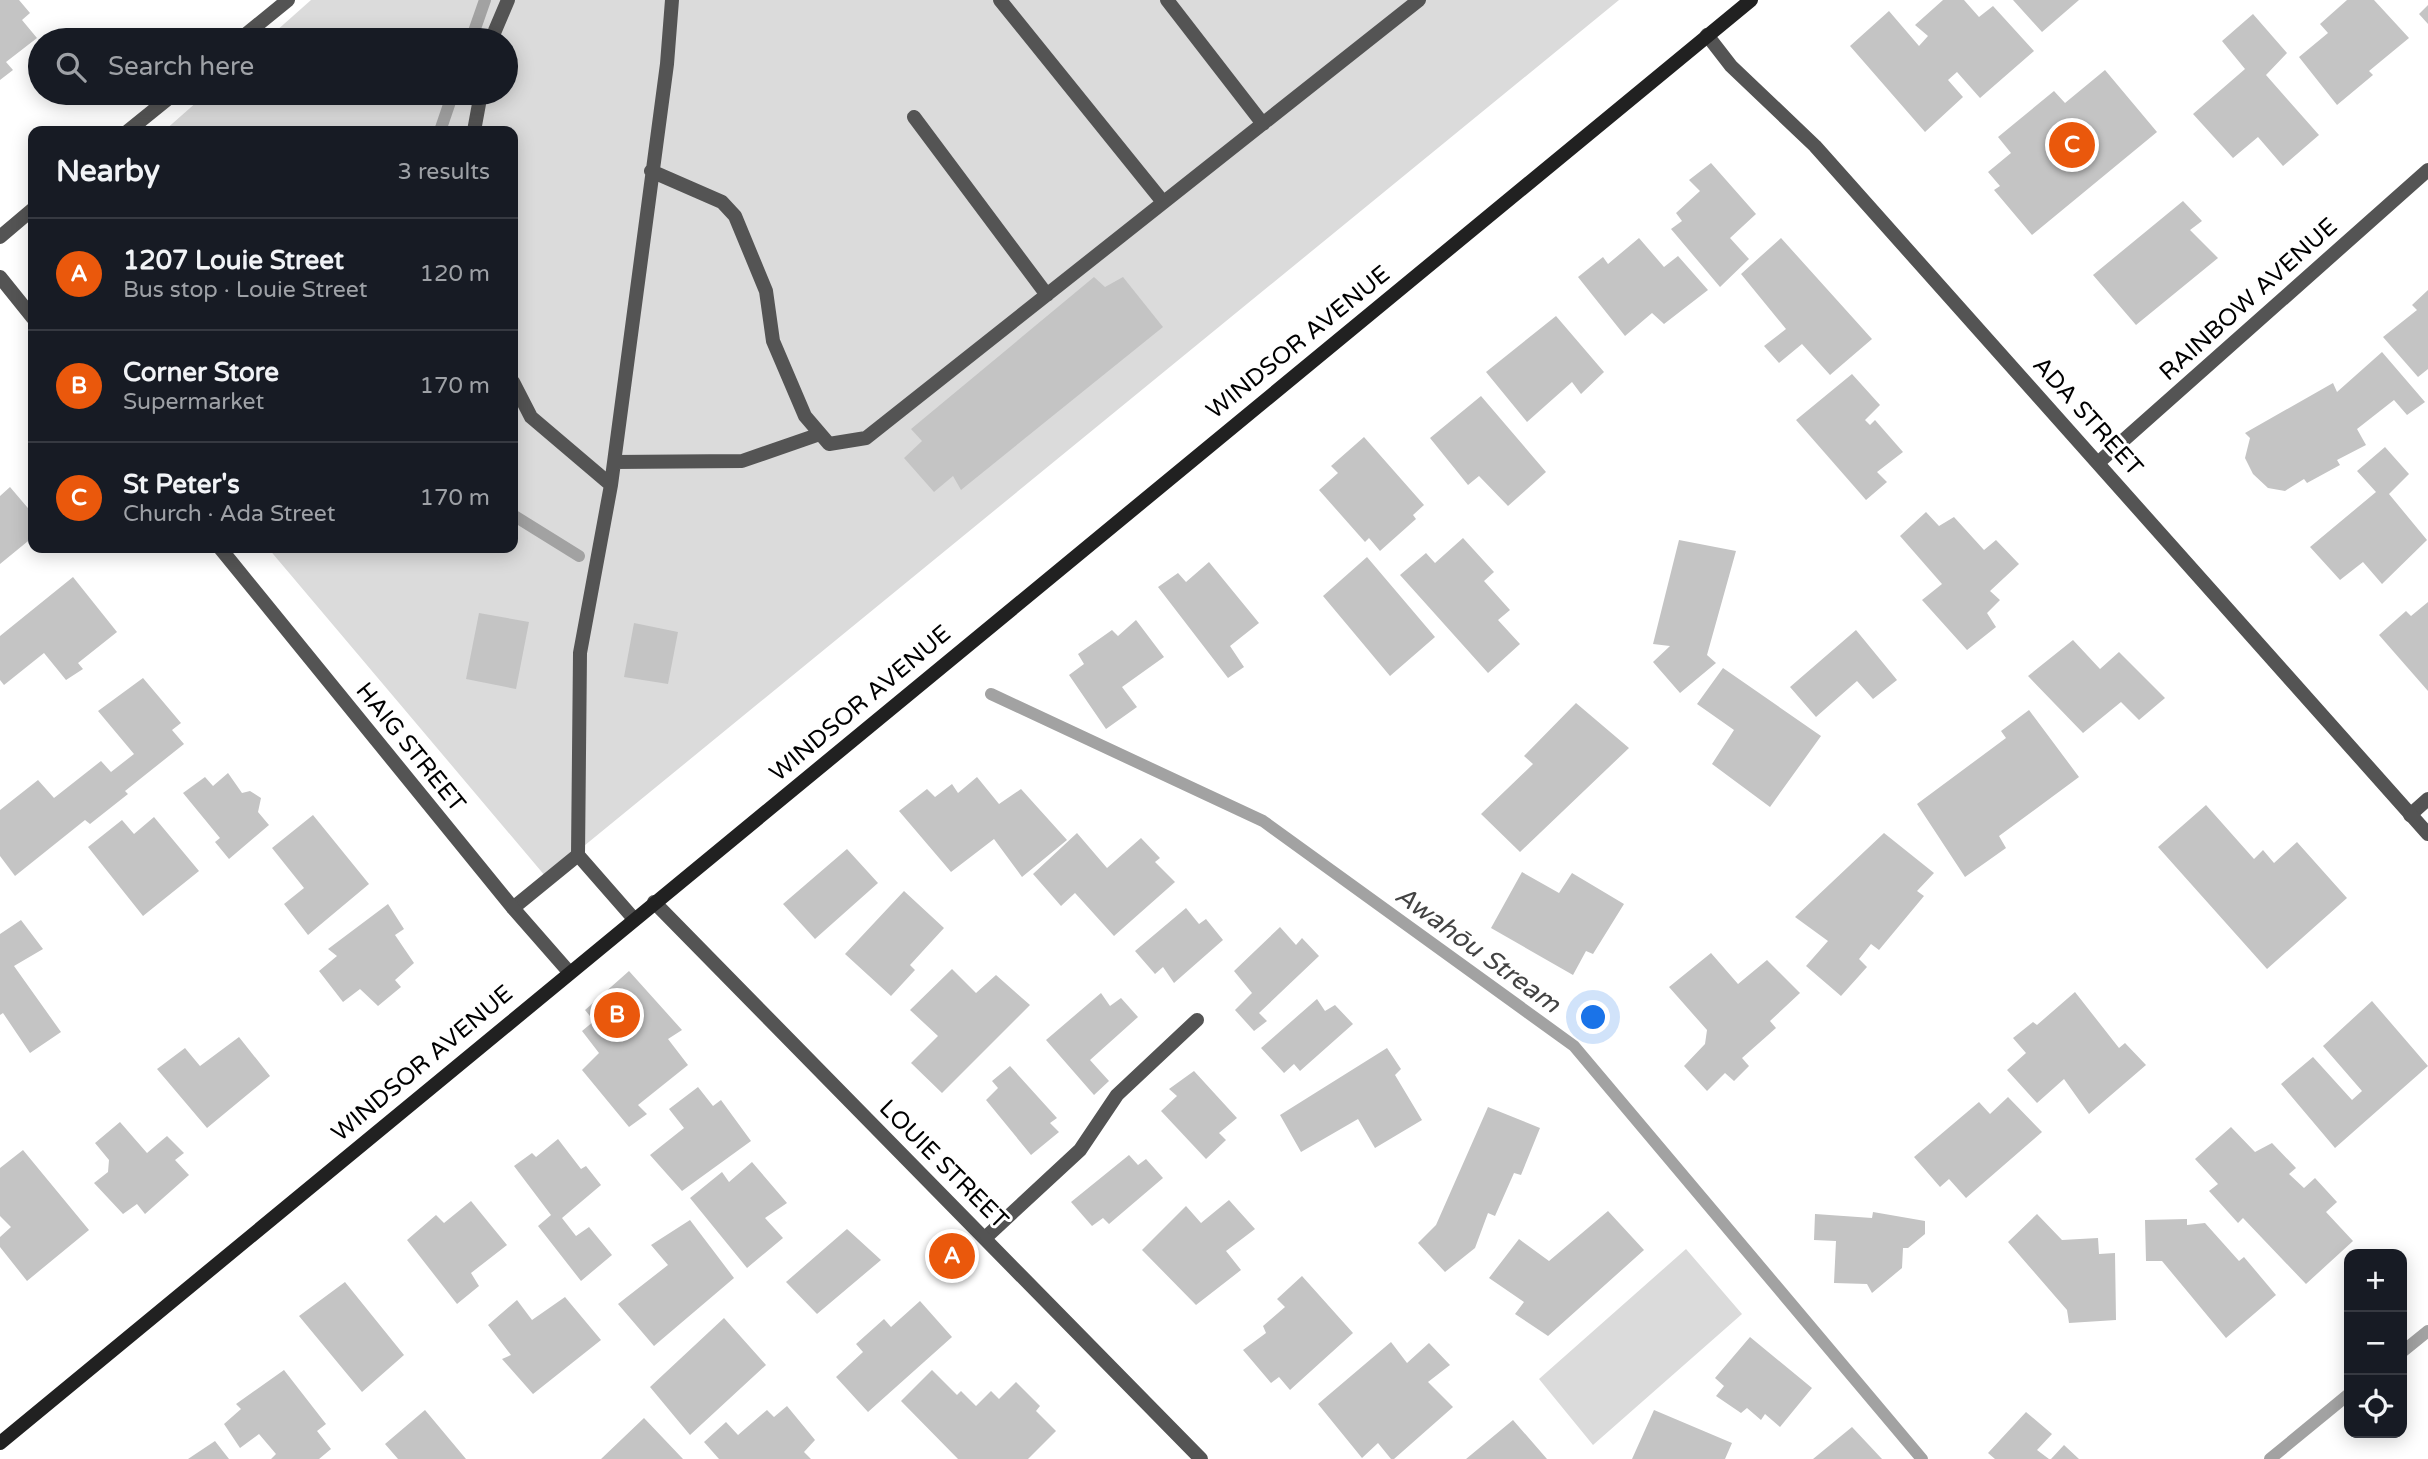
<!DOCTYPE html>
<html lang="en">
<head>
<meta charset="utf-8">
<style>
  body { margin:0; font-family:"Varela Round",sans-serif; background:#242831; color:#f1f3f6 }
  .controls { position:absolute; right:21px; bottom:21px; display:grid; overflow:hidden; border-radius:14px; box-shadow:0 4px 18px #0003 }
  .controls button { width:63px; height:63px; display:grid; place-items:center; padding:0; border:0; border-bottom:2px solid #363941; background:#171b24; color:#f1f3f6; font:35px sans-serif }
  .you { position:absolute; left:1594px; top:1018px; width:24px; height:24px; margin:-18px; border:5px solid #fff; border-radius:50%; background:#1a73e8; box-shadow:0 0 0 10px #1a73e833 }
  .badge { display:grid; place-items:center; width:46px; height:46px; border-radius:50%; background:#ea580c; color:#fff; font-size:23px; font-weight:700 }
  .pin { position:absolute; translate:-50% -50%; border:4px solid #fff; box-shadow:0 2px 7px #0006 }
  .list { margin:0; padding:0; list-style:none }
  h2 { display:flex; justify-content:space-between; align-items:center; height:91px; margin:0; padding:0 28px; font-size:30px }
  h2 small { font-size:23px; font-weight:400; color:#9ea1a6 }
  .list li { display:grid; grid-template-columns:46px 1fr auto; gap:21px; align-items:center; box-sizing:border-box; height:112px; padding:0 28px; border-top:2px solid #363941 }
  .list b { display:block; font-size:26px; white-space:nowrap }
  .list p { margin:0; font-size:23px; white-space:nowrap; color:#9ea1a6 }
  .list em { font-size:23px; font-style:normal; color:#9ea1a6 }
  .icon { flex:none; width:38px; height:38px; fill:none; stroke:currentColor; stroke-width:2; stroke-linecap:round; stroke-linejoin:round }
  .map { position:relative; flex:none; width:2428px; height:1459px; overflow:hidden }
  .search { position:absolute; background:#171b24; box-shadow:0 4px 18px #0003; left:28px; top:28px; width:490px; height:77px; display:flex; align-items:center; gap:18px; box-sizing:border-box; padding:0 24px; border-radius:38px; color:#9ea1a6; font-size:26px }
  .panel { position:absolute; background:#171b24; box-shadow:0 4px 18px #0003; left:28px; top:126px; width:490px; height:427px; border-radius:14px }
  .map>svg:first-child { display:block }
</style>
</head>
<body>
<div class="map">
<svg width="2428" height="1459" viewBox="0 0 2428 1459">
  <rect width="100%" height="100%" fill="#fff"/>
  <path fill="#dbdbdb" d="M 311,0 L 1619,0 L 546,877 L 268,548 L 513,548 L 513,131 L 164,131 L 207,93 L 506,93 L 506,40 L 266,40 Z
    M 1686,1249 L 1742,1314 L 1593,1445 L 1539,1379 Z"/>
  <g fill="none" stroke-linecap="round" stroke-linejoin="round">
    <path stroke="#a2a2a2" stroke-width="12" d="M 471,40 L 485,0
      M 440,131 L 453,93
      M 513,515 L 579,556
      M 991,694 L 1263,821 L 1574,1046 L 1922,1459
      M 2402,1352 L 2428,1331
      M 2270,1459 L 2349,1394"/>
  </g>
  <path fill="#c4c4c4" d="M 0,0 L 19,0 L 30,13 L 22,20 L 37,38 L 6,62 L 13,70 L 0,80 Z
    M 1943,0 L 1964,0 L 1979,17 L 1993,6 L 2034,51 L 1980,98 L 1957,72 L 1948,80 L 1963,97 L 1925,132 L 1850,46 L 1889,11 L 1919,46 L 1928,36 L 1915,25 Z
    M 2013,0 L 2079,0 L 2042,32 Z
    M 2347,0 L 2374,0 L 2409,38 L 2369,71 L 2373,75 L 2337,105 L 2299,57 L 2328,33 L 2320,24 Z
    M 2428,5 L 2428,24 L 2419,14 Z
    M 2253,14 L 2287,53 L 2266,75 L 2319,135 L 2283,166 L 2258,137 L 2233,158 L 2193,114 L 2245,69 L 2222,41 Z
    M 2105,70 L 2157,132 L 2032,235 L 1994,190 L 2000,186 L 1988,172 L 2011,153 L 1998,137 L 2054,91 L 2065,103 Z
    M 1711,163 L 1756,214 L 1730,238 L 1749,259 L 1720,287 L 1671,229 L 1682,221 L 1676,213 L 1700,191 L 1689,180 Z
    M 2183,201 L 2202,221 L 2190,230 L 2218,258 L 2136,325 L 2093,275 Z
    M 1639,238 L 1664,267 L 1678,256 L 1708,290 L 1664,324 L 1652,313 L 1625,336 L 1578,277 L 1603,257 L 1608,264 Z
    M 1781,238 L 1872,339 L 1830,375 L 1802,344 L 1779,363 L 1764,346 L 1786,329 L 1741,274 Z
    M 1094,277 L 1105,287 L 1123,277 L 1163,327 L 961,490 L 953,476 L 934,492 L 904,458 L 922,441 L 911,429 Z
    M 2428,290 L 2428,369 L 2418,377 L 2383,337 L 2417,310 L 2412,305 Z
    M 1556,316 L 1604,372 L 1581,394 L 1572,382 L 1527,422 L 1486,372 Z
    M 2382,352 L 2425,402 L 2407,415 L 2394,400 L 2357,429 L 2366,445 L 2337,460 L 2340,465 L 2307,483 L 2304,479 L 2285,491 L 2268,488 L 2253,474 L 2245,458 L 2250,438 L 2245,433 L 2333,383 L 2337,392 Z
    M 1852,374 L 1880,405 L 1865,420 L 1870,425 L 1875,420 L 1903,452 L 1877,472 L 1887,482 L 1866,500 L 1796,420 Z
    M 1481,396 L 1546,472 L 1508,506 L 1479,476 L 1468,485 L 1430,438 Z
    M 1364,437 L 1424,505 L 1413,515 L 1416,519 L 1380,551 L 1369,538 L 1365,542 L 1319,490 L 1338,473 L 1331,466 Z
    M 2385,447 L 2409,474 L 2389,494 L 2427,540 L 2382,584 L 2363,562 L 2340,580 L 2310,547 L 2376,492 L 2357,471 Z
    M 10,487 L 33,514 L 33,537 L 0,564 L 0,496 Z
    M 1926,512 L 1939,526 L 1954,517 L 1984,550 L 1996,540 L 2019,564 L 1990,591 L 2000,600 L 1987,613 L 1996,627 L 1967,650 L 1922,600 L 1942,584 L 1900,536 Z
    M 1463,538 L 1494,572 L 1484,581 L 1510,610 L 1498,620 L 1520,644 L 1488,673 L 1400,575 L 1426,553 L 1435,563 Z
    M 1679,540 L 1736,551 L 1707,655 L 1716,663 L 1680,693 L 1653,662 L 1670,646 L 1653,644 Z
    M 1367,557 L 1435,637 L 1390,676 L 1323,596 Z
    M 1209,562 L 1259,623 L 1230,646 L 1244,667 L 1228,678 L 1158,587 L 1178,573 L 1186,582 Z
    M 73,577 L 117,632 L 78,663 L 83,669 L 66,680 L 44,653 L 4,685 L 0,680 L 0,636 Z
    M 2428,602 L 2428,691 L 2379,635 L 2406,611 L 2411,616 Z
    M 479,613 L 529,622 L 516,689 L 466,679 Z
    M 1136,620 L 1164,657 L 1122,687 L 1137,707 L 1106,729 L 1069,675 L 1084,664 L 1078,654 L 1112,630 L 1118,636 Z
    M 634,623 L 678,632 L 668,684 L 624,677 Z
    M 1856,630 L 1897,680 L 1873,699 L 1857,681 L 1816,717 L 1790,687 Z
    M 2073,640 L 2100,669 L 2119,652 L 2165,698 L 2139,720 L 2121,702 L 2083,733 L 2028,676 Z
    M 1723,668 L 1821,736 L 1770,807 L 1712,764 L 1734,730 L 1697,704 Z
    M 143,678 L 181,723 L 172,730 L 184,744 L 125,791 L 128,794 L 90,824 L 85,820 L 15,876 L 0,856 L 0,810 L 38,780 L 54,798 L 101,761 L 111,772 L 134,754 L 98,711 Z
    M 1576,703 L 1629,748 L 1520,852 L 1481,814 L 1533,764 L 1524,756 Z
    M 2029,710 L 2079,777 L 1999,836 L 2006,848 L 1965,877 L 1917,804 L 2006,738 L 2001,731 Z
    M 228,773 L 242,793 L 250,791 L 261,798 L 258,812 L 269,825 L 229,859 L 215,842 L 220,838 L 183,793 L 205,777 L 213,786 Z
    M 977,777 L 999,804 L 1021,789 L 1067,840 L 1022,877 L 994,839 L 951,872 L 899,811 L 927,789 L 935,797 L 952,784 L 958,793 Z
    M 2206,805 L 2254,859 L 2263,850 L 2274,863 L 2297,842 L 2347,898 L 2267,969 L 2158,847 Z
    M 313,815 L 369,884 L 308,935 L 284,904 L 304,888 L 272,848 Z
    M 154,817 L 199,871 L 143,916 L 88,847 L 122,820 L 134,834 Z
    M 1077,833 L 1107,868 L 1141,838 L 1160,858 L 1155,862 L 1175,882 L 1114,936 L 1075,893 L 1061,906 L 1033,874 Z
    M 1884,833 L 1934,873 L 1917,891 L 1924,896 L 1879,950 L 1871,944 L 1859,959 L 1867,967 L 1841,996 L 1806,966 L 1828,941 L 1795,917 Z
    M 847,849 L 878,883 L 815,939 L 783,904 Z
    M 1522,872 L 1559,893 L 1572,873 L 1624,904 L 1593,954 L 1586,951 L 1573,975 L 1491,928 Z
    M 904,891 L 944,928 L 910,965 L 915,970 L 891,996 L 845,954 Z
    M 388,904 L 404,929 L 395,935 L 414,963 L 395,980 L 401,987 L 378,1006 L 360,989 L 343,1002 L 319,971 L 337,956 L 328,949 Z
    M 1186,908 L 1199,924 L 1206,919 L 1223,940 L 1174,983 L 1163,967 L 1155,974 L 1135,951 Z
    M 21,920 L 43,949 L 14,966 L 61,1032 L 30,1053 L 3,1013 L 0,1015 L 0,934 Z
    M 1280,927 L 1296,945 L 1302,938 L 1319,956 L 1259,1013 L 1267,1021 L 1254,1031 L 1235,1010 L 1252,993 L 1234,971 Z
    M 1711,953 L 1738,984 L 1767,960 L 1800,993 L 1770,1021 L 1776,1028 L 1742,1058 L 1749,1066 L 1734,1081 L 1725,1073 L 1707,1091 L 1684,1066 L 1705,1044 L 1707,1030 L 1669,987 Z
    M 952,969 L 976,993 L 996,975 L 1030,1005 L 942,1093 L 911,1063 L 938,1036 L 910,1010 Z
    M 629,971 L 682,1030 L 668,1039 L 688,1065 L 638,1105 L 647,1114 L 629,1127 L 582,1070 L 599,1053 L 582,1031 L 594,1021 L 585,1010 Z
    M 2075,992 L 2119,1048 L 2125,1043 L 2146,1065 L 2089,1114 L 2064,1079 L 2037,1103 L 2007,1070 L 2026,1053 L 2013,1038 L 2033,1022 L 2037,1025 Z
    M 1101,993 L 1110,1006 L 1121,998 L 1138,1017 L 1090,1060 L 1109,1081 L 1094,1095 L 1046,1040 Z
    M 1317,999 L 1325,1011 L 1335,1005 L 1353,1024 L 1300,1071 L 1294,1064 L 1284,1073 L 1261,1048 Z
    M 2372,1001 L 2428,1066 L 2335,1148 L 2281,1084 L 2313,1057 L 2352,1100 L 2362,1091 L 2323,1046 Z
    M 239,1037 L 270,1076 L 207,1128 L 157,1069 L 185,1048 L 200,1066 Z
    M 1387,1048 L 1401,1069 L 1395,1075 L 1422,1120 L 1375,1148 L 1358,1119 L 1301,1152 L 1280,1115 Z
    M 1010,1066 L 1057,1118 L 1050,1123 L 1059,1132 L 1031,1155 L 986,1100 L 998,1088 L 992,1081 Z
    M 1194,1071 L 1237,1118 L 1219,1133 L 1226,1140 L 1206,1159 L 1161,1111 L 1177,1096 L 1169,1089 Z
    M 698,1087 L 713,1106 L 721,1100 L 751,1141 L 682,1191 L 650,1155 L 684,1128 L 669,1109 Z
    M 2008,1097 L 2042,1132 L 1966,1198 L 1949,1179 L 1940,1187 L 1914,1157 L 1979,1102 L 1990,1114 Z
    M 1488,1107 L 1540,1128 L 1521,1175 L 1514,1173 L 1495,1216 L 1488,1213 L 1475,1248 L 1445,1272 L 1418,1243 L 1436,1225 Z
    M 120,1122 L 147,1153 L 167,1136 L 184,1153 L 175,1160 L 189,1175 L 145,1214 L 137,1204 L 123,1214 L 94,1183 L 108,1172 L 109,1160 L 95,1143 Z
    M 2231,1127 L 2255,1152 L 2272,1143 L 2296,1168 L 2289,1174 L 2304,1188 L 2315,1178 L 2337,1202 L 2326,1212 L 2353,1241 L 2306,1284 L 2243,1218 L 2238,1223 L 2209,1191 L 2218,1184 L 2195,1159 Z
    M 558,1139 L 581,1169 L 586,1166 L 601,1185 L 562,1218 L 576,1236 L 589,1227 L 612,1255 L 581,1281 L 538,1226 L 551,1215 L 514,1166 L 532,1153 L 536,1157 Z
    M 23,1150 L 89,1230 L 27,1281 L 0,1247 L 0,1237 L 11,1227 L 0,1216 L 0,1168 Z
    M 1129,1155 L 1138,1165 L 1146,1159 L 1163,1178 L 1109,1224 L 1103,1218 L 1092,1226 L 1071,1202 Z
    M 752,1162 L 787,1203 L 765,1218 L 783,1238 L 747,1268 L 690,1198 L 722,1172 L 729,1182 Z
    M 1229,1200 L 1255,1229 L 1226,1251 L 1241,1270 L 1196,1305 L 1142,1250 L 1186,1206 L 1201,1223 Z
    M 471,1201 L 507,1245 L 471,1273 L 479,1286 L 457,1304 L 407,1240 L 436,1215 L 444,1223 Z
    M 1608,1211 L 1644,1250 L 1548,1336 L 1515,1314 L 1524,1302 L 1489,1278 L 1519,1239 L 1549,1261 Z
    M 1873,1212 L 1925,1221 L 1925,1234 L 1908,1248 L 1903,1248 L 1902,1268 L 1872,1293 L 1867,1284 L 1834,1283 L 1836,1241 L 1814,1240 L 1815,1214 L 1872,1218 Z
    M 2037,1214 L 2062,1240 L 2098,1238 L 2099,1254 L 2115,1253 L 2116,1320 L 2069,1323 L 2067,1310 L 2008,1242 Z
    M 2187,1219 L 2187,1225 L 2205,1223 L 2239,1261 L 2244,1257 L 2276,1295 L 2226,1338 L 2162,1261 L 2146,1261 L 2145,1220 Z
    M 690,1220 L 734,1278 L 654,1346 L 618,1304 L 668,1265 L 651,1245 Z
    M 847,1229 L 881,1260 L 817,1314 L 786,1282 Z
    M 1302,1276 L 1353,1333 L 1290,1390 L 1279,1377 L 1271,1383 L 1243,1350 L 1266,1333 L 1263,1326 L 1285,1307 L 1277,1299 Z
    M 345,1282 L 404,1355 L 362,1392 L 299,1316 Z
    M 565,1297 L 601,1340 L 533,1394 L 502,1359 L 511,1355 L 488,1325 L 517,1300 L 532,1320 Z
    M 920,1301 L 952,1337 L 868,1412 L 836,1377 L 863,1352 L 856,1344 L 884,1319 L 891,1327 Z
    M 724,1318 L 766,1365 L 690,1435 L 650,1387 Z
    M 1750,1337 L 1812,1388 L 1780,1427 L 1765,1414 L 1761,1420 L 1747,1408 L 1741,1413 L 1716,1396 L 1724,1386 L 1715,1378 Z
    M 1391,1342 L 1407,1363 L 1429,1343 L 1450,1365 L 1428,1382 L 1453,1407 L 1394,1459 L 1391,1459 L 1378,1443 L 1362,1458 L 1318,1404 Z
    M 284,1370 L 326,1424 L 317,1431 L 331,1449 L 319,1459 L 271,1459 L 276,1454 L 259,1434 L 240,1448 L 224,1424 L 241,1409 L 236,1404 Z
    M 932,1370 L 957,1395 L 961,1391 L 976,1406 L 991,1391 L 999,1399 L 1016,1382 L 1040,1406 L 1036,1411 L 1056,1431 L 1028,1459 L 958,1459 L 901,1401 Z
    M 787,1406 L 815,1440 L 804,1452 L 811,1459 L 719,1459 L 704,1442 L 726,1422 L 738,1435 L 767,1410 L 774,1417 Z
    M 425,1410 L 466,1459 L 398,1459 L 385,1444 Z
    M 1654,1410 L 1732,1443 L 1725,1459 L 1632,1459 Z
    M 2026,1412 L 2052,1434 L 2037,1450 L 2049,1459 L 1995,1459 L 1988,1453 Z
    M 644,1418 L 683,1459 L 601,1459 Z
    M 1513,1420 L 1547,1459 L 1466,1459 Z
    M 1852,1427 L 1882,1459 L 1813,1459 Z
    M 215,1441 L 229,1459 L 188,1459 Z
    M 2064,1445 L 2079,1459 L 2051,1459 Z"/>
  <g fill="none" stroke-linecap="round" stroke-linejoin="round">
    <path stroke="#545454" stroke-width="14" d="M 1000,0 L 1163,202
      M 1167,0 L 1263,124
      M 491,40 L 508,0
      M 914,117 L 1047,295
      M 474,131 L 481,93
      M 651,171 L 722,202 L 735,216 L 766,291 L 773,341 L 805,416 L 829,444 L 866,438 L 1419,0
      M 513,382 L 531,417 L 611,485
      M 614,462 L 742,461 L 820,434
      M 578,855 L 634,919
      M 513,908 L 578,855 L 580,653 L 611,485 L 667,64 L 672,0
      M 985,1238 L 1080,1150 L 1117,1095 L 1197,1020"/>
    <path stroke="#545454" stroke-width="14" d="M 239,40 L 288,0
      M 128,131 L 175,93
      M 0,237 L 33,209
      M 0,277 L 33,318
      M 2099,462 L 2428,170
      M 220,548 L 513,908 L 569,972
      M 2410,815 L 2428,799
      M 654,902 L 1201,1459"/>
    <path stroke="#545454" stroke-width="14" d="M 1707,35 L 1731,66 L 1815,146 L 2428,834"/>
    <path stroke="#212121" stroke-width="14" d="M 0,1443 L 1751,0"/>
  </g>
  <g text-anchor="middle" stroke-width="6" stroke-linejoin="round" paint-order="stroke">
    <g font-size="24" fill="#000" stroke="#fff">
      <text transform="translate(2248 299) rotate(-42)" y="8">RAINBOW AVENUE</text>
      <text transform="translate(1298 342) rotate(-39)" y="8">WINDSOR AVENUE</text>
      <text transform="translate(2088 416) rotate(48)" y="8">ADA STREET</text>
      <text transform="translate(860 703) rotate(-40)" y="8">WINDSOR AVENUE</text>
      <text transform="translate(411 747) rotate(51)" y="8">HAIG STREET</text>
      <text transform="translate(422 1063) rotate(-40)" y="8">WINDSOR AVENUE</text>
      <text transform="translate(944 1164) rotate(45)" y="8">LOUIE STREET</text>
    </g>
    <g font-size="26" font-style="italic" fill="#434343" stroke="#fff">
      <text transform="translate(1478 949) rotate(36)" y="9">Awahōu Stream</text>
    </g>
  </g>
</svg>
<div class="controls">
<button>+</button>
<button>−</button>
<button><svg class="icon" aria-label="locate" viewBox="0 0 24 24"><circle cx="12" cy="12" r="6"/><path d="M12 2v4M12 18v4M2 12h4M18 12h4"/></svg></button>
</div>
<div class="you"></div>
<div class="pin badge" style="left:952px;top:1256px">A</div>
<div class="pin badge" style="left:617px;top:1015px">B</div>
<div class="pin badge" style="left:2072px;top:145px">C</div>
<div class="search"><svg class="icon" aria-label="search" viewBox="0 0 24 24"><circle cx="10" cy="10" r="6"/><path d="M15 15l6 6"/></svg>Search here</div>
<section class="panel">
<h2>Nearby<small>3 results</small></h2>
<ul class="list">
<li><span class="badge">A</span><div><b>1207 Louie Street</b><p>Bus stop · Louie Street</p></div><em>120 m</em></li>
<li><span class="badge">B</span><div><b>Corner Store</b><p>Supermarket</p></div><em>170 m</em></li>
<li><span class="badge">C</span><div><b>St Peter's</b><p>Church · Ada Street</p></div><em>170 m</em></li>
</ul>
</section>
</div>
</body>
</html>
